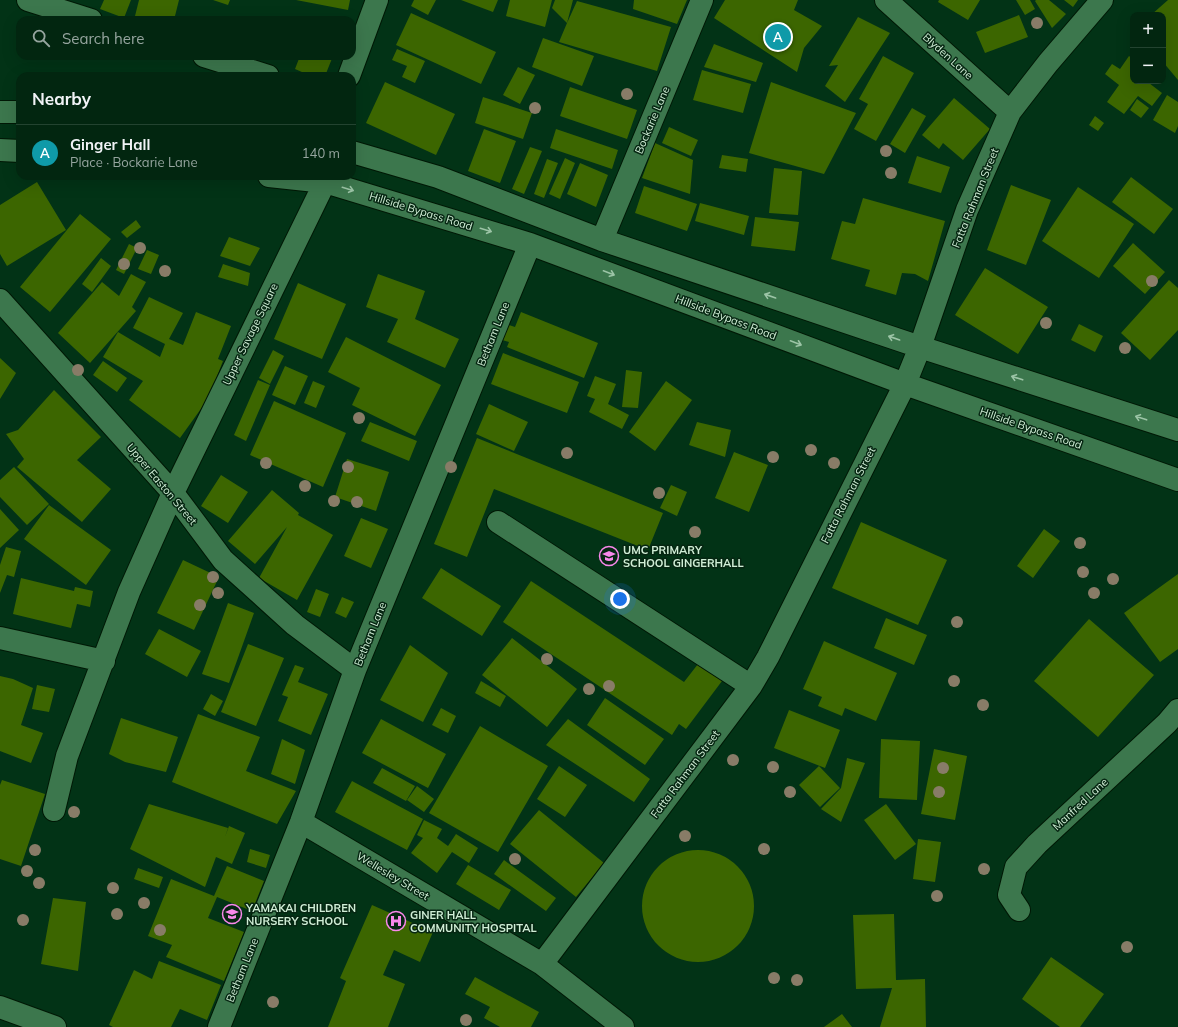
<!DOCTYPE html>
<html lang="en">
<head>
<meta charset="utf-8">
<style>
  body { margin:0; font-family:Mulish,sans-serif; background:#10321e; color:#f1f3f6 }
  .controls { position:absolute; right:12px; top:12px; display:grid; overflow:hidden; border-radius:8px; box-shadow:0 4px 16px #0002 }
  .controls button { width:36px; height:36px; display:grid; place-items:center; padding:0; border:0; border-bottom:1px solid #234330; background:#022610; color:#f1f3f6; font:20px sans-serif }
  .you { position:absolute; left:620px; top:599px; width:14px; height:14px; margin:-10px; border:3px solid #fff; border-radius:50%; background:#1a73e8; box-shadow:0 0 0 6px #1a73e833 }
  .badge { display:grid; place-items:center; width:26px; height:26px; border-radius:50%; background:#f888ea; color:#fff; font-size:13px; font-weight:700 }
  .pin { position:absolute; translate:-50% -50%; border:2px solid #fff; box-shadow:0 1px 4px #0006 }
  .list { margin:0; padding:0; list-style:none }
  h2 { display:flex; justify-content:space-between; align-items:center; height:52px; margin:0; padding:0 16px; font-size:17px }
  h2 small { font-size:13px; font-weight:400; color:#96a59f }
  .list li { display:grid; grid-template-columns:26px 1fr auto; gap:12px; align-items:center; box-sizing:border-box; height:56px; padding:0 16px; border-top:1px solid #234330 }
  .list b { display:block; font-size:15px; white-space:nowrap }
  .list p { margin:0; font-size:13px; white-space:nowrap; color:#96a59f }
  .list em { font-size:13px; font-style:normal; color:#96a59f }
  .icon { flex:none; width:22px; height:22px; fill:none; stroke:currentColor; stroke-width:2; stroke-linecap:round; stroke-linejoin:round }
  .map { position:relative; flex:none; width:1178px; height:1027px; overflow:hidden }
  .search { position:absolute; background:#022610; box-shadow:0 4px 16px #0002; left:16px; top:16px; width:340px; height:44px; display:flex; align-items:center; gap:10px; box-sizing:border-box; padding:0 14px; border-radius:12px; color:#96a59f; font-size:15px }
  .panel { position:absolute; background:#022610; box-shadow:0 4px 16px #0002; left:16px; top:72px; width:340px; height:108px; border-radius:12px }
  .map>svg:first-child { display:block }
</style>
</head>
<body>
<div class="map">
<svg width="1178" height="1027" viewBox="0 0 1178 1027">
  <rect width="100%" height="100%" fill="#023316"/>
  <path fill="#3c6600" d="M 104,0 L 131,0 L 124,18 L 100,9 Z
    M 139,0 L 179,0 L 174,20 L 134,20 Z
    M 213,0 L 230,0 L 228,5 Z
    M 296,0 L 350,0 L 348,10 Z
    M 414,0 L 436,0 L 428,15 L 411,6 Z
    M 461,0 L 498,0 L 493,12 Z
    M 510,0 L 552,0 L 545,27 L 506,16 Z
    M 555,0 L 573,0 L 567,23 L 577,1 L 671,27 L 657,71 L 559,42 L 567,23 L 552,8 Z
    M 634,0 L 687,0 L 677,24 L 633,9 Z
    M 725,0 L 798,0 L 794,10 L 822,26 L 804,48 L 797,72 L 714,18 Z
    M 939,0 L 980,0 L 968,20 L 938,2 Z
    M 1016,0 L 1030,0 L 1035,9 L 1025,15 Z
    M 1036,0 L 1049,0 L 1066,14 L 1052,28 L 1035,1 Z
    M 1064,0 L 1078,0 L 1073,7 Z
    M 1168,0 L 1178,0 L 1178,80 L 1163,62 L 1163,15 L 1151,15 Z
    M 411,13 L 496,52 L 481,84 L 396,45 Z
    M 1019,15 L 1028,37 L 985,53 L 976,32 Z
    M 858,17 L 890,33 L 845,102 L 825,86 L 838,65 L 829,66 Z
    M 543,38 L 594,56 L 582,86 L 532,67 Z
    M 714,44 L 763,63 L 756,82 L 704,67 Z
    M 397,49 L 425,61 L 415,83 L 402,77 L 407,66 L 392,60 Z
    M 300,56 L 333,56 L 325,76 L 311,76 L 295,69 Z
    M 883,56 L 914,73 L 876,141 L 854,129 L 868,104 L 859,99 Z
    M 1129,56 L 1133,59 L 1133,81 L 1151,81 L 1149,83 L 1162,93 L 1152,106 L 1138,96 L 1124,114 L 1107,102 L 1119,85 L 1105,74 L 1112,64 L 1120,69 Z
    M 518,67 L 535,75 L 520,104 L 503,95 Z
    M 702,70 L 751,84 L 743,113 L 693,100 Z
    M 385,82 L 455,114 L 436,155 L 366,123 Z
    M 771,82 L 856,113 L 824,174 L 749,153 Z
    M 570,87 L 637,110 L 627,139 L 560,116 Z
    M 1167,95 L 1178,102 L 1178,126 L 1175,133 L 1153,120 Z
    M 483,97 L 532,113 L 523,139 L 475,123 Z
    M 954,98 L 990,129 L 963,160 L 943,143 L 939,149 L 922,135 Z
    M 1137,99 L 1149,108 L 1141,118 L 1130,110 Z
    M 912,108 L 926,116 L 905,153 L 890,144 Z
    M 1095,116 L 1104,123 L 1098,131 L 1089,125 Z
    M 669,127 L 698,140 L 691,156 L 662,143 Z
    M 484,129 L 516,141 L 500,183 L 468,171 Z
    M 556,129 L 618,150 L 612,169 L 550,148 Z
    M 655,143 L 693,160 L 690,194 L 642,178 Z
    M 530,147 L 542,151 L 524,194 L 512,189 Z
    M 722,155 L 748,159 L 746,172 L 719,168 Z
    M 917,156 L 950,167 L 941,193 L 908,183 Z
    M 565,158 L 575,163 L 560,199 L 549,194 Z
    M 547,159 L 558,163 L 544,198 L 534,194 Z
    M 580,163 L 608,175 L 596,207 L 567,194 Z
    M 774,168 L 802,171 L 798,215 L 769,213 Z
    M 1131,177 L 1173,209 L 1154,234 L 1112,202 Z
    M 37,182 L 66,230 L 7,266 L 0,254 L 0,205 Z
    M 1011,185 L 1051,200 L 1026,265 L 987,250 Z
    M 644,186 L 697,204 L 687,231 L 635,213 Z
    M 1078,187 L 1134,224 L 1099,278 L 1042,241 Z
    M 863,198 L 945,221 L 928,281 L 915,274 L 902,273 L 896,295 L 865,286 L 870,270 L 831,259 L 842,221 L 855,224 Z
    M 700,203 L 749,216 L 744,235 L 695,221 Z
    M 80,214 L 111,239 L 50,312 L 20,287 Z
    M 755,217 L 799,222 L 795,251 L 751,246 Z
    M 136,220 L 141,227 L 127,238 L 121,232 Z
    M 229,237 L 260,248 L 250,266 L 220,256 Z
    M 1133,243 L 1165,272 L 1145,294 L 1113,266 Z
    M 129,244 L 137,248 L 124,274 L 116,270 Z
    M 147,250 L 159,255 L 151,274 L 138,269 Z
    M 101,258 L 111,266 L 92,292 L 82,284 Z
    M 223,264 L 250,273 L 248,286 L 218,277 Z
    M 985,268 L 1048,307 L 1018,354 L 955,315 Z
    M 131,274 L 146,282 L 132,307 L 136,311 L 90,363 L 58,333 L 102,282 L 119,296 Z
    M 378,274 L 425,291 L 415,319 L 459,339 L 445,368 L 387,342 L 398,319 L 366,307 Z
    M 1169,280 L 1178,288 L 1178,330 L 1150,360 L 1121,333 Z
    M 298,283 L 346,304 L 322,359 L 274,339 Z
    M 149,297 L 183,313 L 169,339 L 183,345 L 196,312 L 231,326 L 218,359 L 223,361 L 205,407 L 203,406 L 180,438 L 129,400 L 143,381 L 103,357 L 118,332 L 160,357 L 165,344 L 133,328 Z
    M 521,312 L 598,343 L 584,378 L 507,347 L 509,342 L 502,340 L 509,325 L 515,327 Z
    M 1079,324 L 1103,336 L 1095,352 L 1071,340 Z
    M 346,337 L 441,385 L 415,436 L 352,405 L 360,388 L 328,372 Z
    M 273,350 L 284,356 L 270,384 L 259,378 Z
    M 503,353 L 579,382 L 567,413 L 491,384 Z
    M 0,358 L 16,373 L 0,399 Z
    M 103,361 L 127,378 L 117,392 L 93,375 Z
    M 285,366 L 308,376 L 295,405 L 272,395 Z
    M 626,370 L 642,372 L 638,408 L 622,407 Z
    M 595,376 L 616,384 L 608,404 L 629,415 L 622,429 L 589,412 L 595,399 L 587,396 Z
    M 258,380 L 270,385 L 246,441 L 234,435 Z
    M 313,381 L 325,386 L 316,408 L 304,403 Z
    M 666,381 L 692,400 L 655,451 L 629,432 Z
    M 54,390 L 101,437 L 77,460 L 111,489 L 82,522 L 17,467 L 24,459 L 6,434 L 18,430 Z
    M 274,401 L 346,433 L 323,487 L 250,455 Z
    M 489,404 L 528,422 L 514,451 L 476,434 Z
    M 370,422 L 417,441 L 409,461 L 361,441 Z
    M 697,422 L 731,430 L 725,457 L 689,445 Z
    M 477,438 L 663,513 L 648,550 L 494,489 L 467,557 L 434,544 Z
    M 734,452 L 768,465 L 749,512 L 715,498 Z
    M 347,459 L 389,472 L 376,511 L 335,497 Z
    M 14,467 L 49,504 L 27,525 L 0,497 L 0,480 Z
    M 221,475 L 248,492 L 228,523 L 201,506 Z
    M 671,485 L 687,492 L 677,516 L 660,508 Z
    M 272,490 L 299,513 L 298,515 L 333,535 L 297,600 L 259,578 L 287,527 L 255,564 L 228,541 Z
    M 49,505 L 111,550 L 86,585 L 24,539 Z
    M 0,509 L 19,530 L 0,548 Z
    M 361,518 L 388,529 L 371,568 L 344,556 Z
    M 861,522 L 947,560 L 918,625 L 832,588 Z
    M 1044,529 L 1060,541 L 1033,578 L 1017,566 Z
    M 6,547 L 21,551 L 14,577 L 7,575 L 0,593 L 0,565 Z
    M 183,560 L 219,577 L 194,630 L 157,613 Z
    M 441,568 L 501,606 L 482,636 L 422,598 Z
    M 1178,574 L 1178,649 L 1160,662 L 1124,613 Z
    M 21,578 L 74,591 L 75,587 L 93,591 L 90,607 L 77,604 L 71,628 L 13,614 Z
    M 531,581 L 684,682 L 698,664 L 722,681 L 686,729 L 679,724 L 672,735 L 503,622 Z
    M 316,589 L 329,594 L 320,617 L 307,612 Z
    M 342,597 L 354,602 L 346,618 L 335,613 Z
    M 228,603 L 254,613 L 229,683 L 202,674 Z
    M 886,618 L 927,635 L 914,665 L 874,648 Z
    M 1089,619 L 1154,675 L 1098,737 L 1034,681 Z
    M 159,629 L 201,651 L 187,677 L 145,654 Z
    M 512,638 L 577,689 L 547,727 L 482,675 Z
    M 824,641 L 897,673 L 876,721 L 845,708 L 842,716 L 818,706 L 822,697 L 803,689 Z
    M 248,644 L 284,658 L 256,726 L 221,712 Z
    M 410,645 L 448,673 L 423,722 L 380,700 Z
    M 295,665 L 304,668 L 298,682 L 328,694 L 311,735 L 278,721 L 288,697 L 282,695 Z
    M 0,676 L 13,679 L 33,688 L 21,725 L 43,733 L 31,763 L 0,751 Z
    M 481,681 L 506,696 L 500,707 L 475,693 Z
    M 37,685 L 55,689 L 49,712 L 32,709 Z
    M 211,694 L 223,701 L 215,716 L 203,709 Z
    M 605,698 L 664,739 L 645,765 L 587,725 Z
    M 441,708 L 456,716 L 448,733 L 432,725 Z
    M 789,710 L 840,730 L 825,768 L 774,748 Z
    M 198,714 L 260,737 L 246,771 L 296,791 L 277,824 L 172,782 Z
    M 121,718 L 178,737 L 166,772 L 125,762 L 109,754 Z
    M 381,719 L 446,754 L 428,788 L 362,753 Z
    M 568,719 L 650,779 L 634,802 L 546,745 Z
    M 480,726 L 548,766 L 498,852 L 429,813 Z
    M 282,739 L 305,750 L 295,784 L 271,774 Z
    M 881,739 L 920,741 L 917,800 L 879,798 Z
    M 934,749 L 967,756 L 955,820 L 921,814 Z
    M 847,758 L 865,763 L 841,822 L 821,809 L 841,788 Z
    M 559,766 L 587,785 L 565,817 L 537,799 Z
    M 819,766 L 840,788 L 820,807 L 799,785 Z
    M 382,768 L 415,786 L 406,801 L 373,783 Z
    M 2,780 L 45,794 L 21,866 L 0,859 L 0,785 Z
    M 352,781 L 423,819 L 407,850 L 335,812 Z
    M 417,786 L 434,799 L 424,812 L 407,800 Z
    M 149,804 L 228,828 L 225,837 L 229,826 L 245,833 L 232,864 L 216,857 L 205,887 L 130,849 Z
    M 886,804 L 916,844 L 895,860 L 864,820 Z
    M 539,810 L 604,863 L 576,897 L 510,844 Z
    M 424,820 L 442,829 L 437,838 L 448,846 L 456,834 L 478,848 L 469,863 L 452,852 L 437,873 L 411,853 L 423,838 L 417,835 Z
    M 918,839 L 941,842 L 935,882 L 913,879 Z
    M 250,849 L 270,855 L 266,868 L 247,862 Z
    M642 906a56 56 0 1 1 112 0a56 56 0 1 1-112 0Z
    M 504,860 L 556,898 L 546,911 L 494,874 Z
    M 468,865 L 511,890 L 499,910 L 456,884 Z
    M 227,866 L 264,881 L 252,911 L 217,897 L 208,918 L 244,932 L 224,981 L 166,957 L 172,945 L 148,936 L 171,879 L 214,896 Z
    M 138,868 L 163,877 L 159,888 L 134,879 Z
    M 53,898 L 86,902 L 78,971 L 41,964 Z
    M 372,905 L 433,932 L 420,962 L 394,950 L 383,975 L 405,984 L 388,1027 L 328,1027 L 346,981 L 340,978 Z
    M 894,914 L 896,980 L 925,979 L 926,1027 L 880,1027 L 892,988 L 856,989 L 853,915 Z
    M 1051,957 L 1104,994 L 1080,1027 L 1060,1027 L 1022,999 Z
    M 159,961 L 221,985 L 207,1020 L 180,1009 L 171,1027 L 113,1027 L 109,1025 L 134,970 L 152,979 Z
    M 475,977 L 539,1012 L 531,1027 L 500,1027 L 484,1018 L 490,1007 L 465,994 Z
    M 842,1014 L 852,1027 L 824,1027 Z"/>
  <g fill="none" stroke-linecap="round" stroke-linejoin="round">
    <defs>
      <path id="minor" d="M 28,0 L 91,20
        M 886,0 L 1010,112
        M 204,56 L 268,76
        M 349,76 L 377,0
        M 0,112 L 20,112
        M 0,150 L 20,151
        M 352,152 L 438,177 L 602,240 L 920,347 L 1178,430
        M 269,176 L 325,182 L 530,244 L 905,384 L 1178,480
        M 602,240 L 702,0
        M 0,300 L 173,493 L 223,560 L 295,625 L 355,670
        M 498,522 L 751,686
        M 0,638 L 104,661
        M 54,810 L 67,756 L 129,592 L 173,493 L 325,182 L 326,176
        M 301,822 L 542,964 L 623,1027
        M 1019,910 L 1009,895 L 1016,867 L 1037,844 L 1167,723 L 1178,710
        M 542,964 L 751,686 L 768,657 L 905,384 L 920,347 L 967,210 L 1010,112 L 1048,63 L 1102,0
        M 0,1007 L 55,1027
        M 219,1027 L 301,822 L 355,670 L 530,244"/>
    </defs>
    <use href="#minor" stroke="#001805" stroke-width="24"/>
    <use href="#minor" stroke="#3c774d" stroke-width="22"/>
  </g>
  <g fill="#887c67">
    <circle cx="1037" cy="23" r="6"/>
    <circle cx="627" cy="94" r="6"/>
    <circle cx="535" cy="108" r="6"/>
    <circle cx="886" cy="151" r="6"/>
    <circle cx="891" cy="173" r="6"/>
    <circle cx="140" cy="248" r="6"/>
    <circle cx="124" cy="264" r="6"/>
    <circle cx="165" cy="271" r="6"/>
    <circle cx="1152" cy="281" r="6"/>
    <circle cx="1046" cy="323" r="6"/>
    <circle cx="1125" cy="348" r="6"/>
    <circle cx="78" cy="370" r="6"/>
    <circle cx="359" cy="418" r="6"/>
    <circle cx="811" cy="450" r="6"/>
    <circle cx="567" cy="453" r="6"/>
    <circle cx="773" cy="457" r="6"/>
    <circle cx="266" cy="463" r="6"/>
    <circle cx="834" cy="463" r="6"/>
    <circle cx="348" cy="467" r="6"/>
    <circle cx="451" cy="467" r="6"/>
    <circle cx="305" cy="486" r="6"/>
    <circle cx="659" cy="493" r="6"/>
    <circle cx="334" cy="501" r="6"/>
    <circle cx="357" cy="502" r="6"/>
    <circle cx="695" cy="532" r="6"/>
    <circle cx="1080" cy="543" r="6"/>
    <circle cx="1083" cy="572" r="6"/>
    <circle cx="213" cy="577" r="6"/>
    <circle cx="1113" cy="579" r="6"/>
    <circle cx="218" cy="593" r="6"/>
    <circle cx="1094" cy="593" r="6"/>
    <circle cx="200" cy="605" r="6"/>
    <circle cx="957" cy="622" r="6"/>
    <circle cx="547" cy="659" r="6"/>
    <circle cx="954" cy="681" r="6"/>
    <circle cx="609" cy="686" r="6"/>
    <circle cx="589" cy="689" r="6"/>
    <circle cx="983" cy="705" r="6"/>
    <circle cx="733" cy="760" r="6"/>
    <circle cx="773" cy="767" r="6"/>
    <circle cx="943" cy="768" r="6"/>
    <circle cx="790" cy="792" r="6"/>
    <circle cx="939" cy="792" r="6"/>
    <circle cx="74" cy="812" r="6"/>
    <circle cx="685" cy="836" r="6"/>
    <circle cx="764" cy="849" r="6"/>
    <circle cx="35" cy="850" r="6"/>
    <circle cx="515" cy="859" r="6"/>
    <circle cx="984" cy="869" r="6"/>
    <circle cx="27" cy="871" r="6"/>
    <circle cx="39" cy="883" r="6"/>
    <circle cx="113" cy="888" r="6"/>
    <circle cx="937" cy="896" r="6"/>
    <circle cx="144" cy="903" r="6"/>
    <circle cx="117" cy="914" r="6"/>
    <circle cx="23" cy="920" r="6"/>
    <circle cx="160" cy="930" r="6"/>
    <circle cx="1127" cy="947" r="6"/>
    <circle cx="774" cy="978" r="6"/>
    <circle cx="797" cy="980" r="6"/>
    <circle cx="273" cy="1002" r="6"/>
    <circle cx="466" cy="1020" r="6"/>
  </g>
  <defs><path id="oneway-shaft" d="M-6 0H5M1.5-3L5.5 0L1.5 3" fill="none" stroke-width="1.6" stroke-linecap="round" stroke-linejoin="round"/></defs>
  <g stroke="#9cc4a6">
    <use href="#oneway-shaft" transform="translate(348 189) rotate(17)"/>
    <use href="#oneway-shaft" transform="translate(486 230) rotate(17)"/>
    <use href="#oneway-shaft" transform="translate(609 273) rotate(21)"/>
    <use href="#oneway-shaft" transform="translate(770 296) rotate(-161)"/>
    <use href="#oneway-shaft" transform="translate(894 338) rotate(-161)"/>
    <use href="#oneway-shaft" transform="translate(796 343) rotate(21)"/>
    <use href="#oneway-shaft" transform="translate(1017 378) rotate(-162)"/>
    <use href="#oneway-shaft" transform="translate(1141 418) rotate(-162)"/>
  </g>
  <defs>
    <symbol id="school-ring" viewBox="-11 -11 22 22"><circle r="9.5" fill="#062612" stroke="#f888ea" stroke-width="1.5"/><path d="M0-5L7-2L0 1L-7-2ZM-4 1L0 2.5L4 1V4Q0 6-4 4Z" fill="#f888ea"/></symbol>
    <symbol id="hospital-ring" viewBox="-11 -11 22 22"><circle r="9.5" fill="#062612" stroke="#f888ea" stroke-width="1.5"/><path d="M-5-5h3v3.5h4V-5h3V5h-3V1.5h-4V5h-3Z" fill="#f888ea"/></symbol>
  </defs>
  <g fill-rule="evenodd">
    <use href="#school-ring" x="598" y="545" width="22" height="22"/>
    <use href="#school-ring" x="221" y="903" width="22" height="22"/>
    <use href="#hospital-ring" x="385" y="910" width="22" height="22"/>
  </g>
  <g text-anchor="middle" stroke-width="3" stroke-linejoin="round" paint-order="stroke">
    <g font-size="11" fill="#d0eed6" stroke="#062612">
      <text transform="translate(948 56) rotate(42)" y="4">Blyden Lane</text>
      <text transform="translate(652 120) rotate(-67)" y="4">Bockarie Lane</text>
      <text transform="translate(975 198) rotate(-68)" y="4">Fatta Rahman Street</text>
      <text transform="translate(421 211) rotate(17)" y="4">Hillside Bypass Road</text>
      <text transform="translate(726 317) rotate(21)" y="4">Hillside Bypass Road</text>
      <text transform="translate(250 334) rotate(-64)" y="4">Upper Savage Square</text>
      <text transform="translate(493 334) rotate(-68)" y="4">Betham Lane</text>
      <text transform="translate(1031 428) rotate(19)" y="4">Hillside Bypass Road</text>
      <text transform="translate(162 484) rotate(50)" y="4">Upper Easton Street</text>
      <text transform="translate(848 495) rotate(-63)" y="4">Fatta Rahman Street</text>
      <text transform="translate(370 634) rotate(-68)" y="4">Betham Lane</text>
      <text transform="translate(685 774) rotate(-53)" y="4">Fatta Rahman Street</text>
      <text transform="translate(1080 804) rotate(-43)" y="4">Manfred Lane</text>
      <text transform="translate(393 876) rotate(31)" y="4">Wellesley Street</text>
      <text transform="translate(242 970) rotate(-68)" y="4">Betham Lane</text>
    </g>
    <g font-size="11" font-weight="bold" fill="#d0eed6" stroke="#062612" text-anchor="start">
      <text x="623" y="554">UMC PRIMARY<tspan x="623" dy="13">SCHOOL GINGERHALL</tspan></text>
      <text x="246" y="912">YAMAKAI CHILDREN<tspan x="246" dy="13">NURSERY SCHOOL</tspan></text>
      <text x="410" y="919">GINER HALL<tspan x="410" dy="13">COMMUNITY HOSPITAL</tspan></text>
    </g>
  </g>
</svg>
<div class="controls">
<button>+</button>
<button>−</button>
</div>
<div class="you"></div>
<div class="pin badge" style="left:778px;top:37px;background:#0f9aa8">A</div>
<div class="search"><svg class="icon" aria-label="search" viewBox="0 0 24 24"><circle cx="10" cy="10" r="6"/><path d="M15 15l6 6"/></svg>Search here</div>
<section class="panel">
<h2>Nearby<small></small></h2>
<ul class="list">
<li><span class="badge" style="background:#0f9aa8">A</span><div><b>Ginger Hall</b><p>Place · Bockarie Lane</p></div><em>140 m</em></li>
</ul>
</section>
</div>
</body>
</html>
